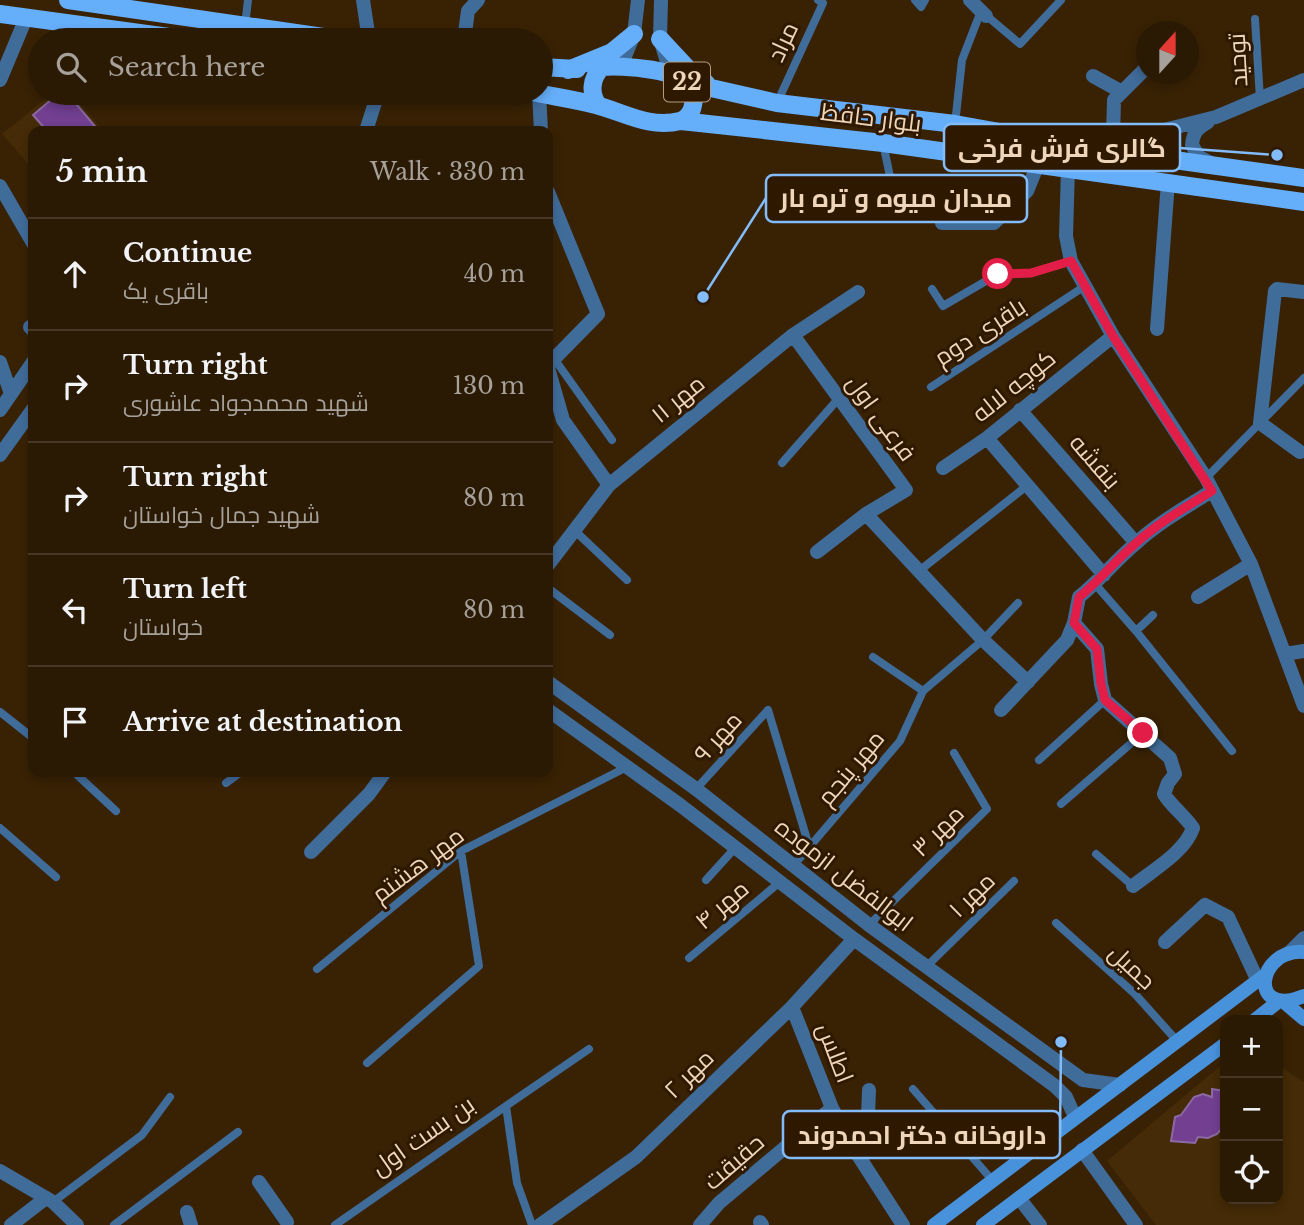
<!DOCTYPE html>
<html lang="en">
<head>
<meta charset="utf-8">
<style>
  body { margin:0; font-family:"Libre Baskerville",Cairo,serif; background:#372712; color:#f1f3f6 }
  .controls { position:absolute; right:21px; bottom:21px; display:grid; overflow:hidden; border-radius:14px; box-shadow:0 4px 10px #0003 }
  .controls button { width:63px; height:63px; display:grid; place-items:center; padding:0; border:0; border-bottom:2px solid #473825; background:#2b1a03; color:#f1f3f6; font:35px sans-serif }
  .compass { position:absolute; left:1136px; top:21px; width:63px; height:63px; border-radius:50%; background:#2b1a03; box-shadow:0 4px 10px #0003; rotate:21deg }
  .stop { position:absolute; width:21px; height:21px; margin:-16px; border:5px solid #e11d48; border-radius:50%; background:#fff }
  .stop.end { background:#e11d48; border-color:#fff; box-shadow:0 2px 7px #0008 }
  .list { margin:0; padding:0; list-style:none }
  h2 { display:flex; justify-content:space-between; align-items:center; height:91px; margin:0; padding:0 28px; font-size:30px }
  h2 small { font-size:23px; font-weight:400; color:#a6a19a }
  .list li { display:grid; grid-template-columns:46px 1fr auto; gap:21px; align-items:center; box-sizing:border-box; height:112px; padding:0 28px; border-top:2px solid #473825 }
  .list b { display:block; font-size:26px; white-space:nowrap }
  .list p { margin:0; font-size:23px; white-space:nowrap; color:#a6a19a }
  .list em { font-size:23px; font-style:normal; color:#a6a19a }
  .icon { flex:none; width:38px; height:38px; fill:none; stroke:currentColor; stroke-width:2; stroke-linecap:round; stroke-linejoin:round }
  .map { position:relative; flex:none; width:1304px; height:1225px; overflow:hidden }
  .search { position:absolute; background:#2b1a03; box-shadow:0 4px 10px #0003; left:28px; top:28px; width:525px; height:77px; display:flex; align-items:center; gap:18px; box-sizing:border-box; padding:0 24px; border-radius:38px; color:#a6a19a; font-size:26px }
  .panel { position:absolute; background:#2b1a03; box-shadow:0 4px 10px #0003; left:28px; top:126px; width:525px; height:651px; border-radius:14px }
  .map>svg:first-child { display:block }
</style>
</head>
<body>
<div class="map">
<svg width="1304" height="1225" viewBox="0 0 1304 1225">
  <rect width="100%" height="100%" fill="#392204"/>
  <path fill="#452b07" d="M 53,93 L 71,93 L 103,131 L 33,131 L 33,169 L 2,134 Z
    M 1225,1062 L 1225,1199 L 1278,1199 L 1278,1065 L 1304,1082 L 1304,1225 L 1156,1225 L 1107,1161 Z"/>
  <path fill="#723f91" stroke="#8b6aa3" stroke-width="2" d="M 59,93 L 67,93 L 99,131 L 47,131 L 33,115 Z
    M 1212,1089 L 1225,1091 L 1224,1126 L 1217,1134 L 1208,1138 L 1198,1137 L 1195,1143 L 1171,1141 L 1175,1117 L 1181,1115 L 1194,1097 L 1203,1094 L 1212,1097 Z"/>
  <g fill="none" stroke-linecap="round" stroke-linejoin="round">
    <path stroke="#406c9a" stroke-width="8" d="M 915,0 L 921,7 L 925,0
      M 1255,19 L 1260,99
      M 245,26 L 248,0
      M 777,103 L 823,3 L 818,0
      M 955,124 L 962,60 L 981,11 L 1020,44 L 1061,0
      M 883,143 L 893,191 L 931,212
      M 932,289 L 943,306 L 998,274 L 1031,273 L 1071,261
      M 548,350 L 612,440
      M 931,387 L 1085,286
      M 782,463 L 839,398
      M 1206,478 L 1304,378
      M 573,529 L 627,580
      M 919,571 L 1028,485
      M 1095,584 L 1136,631 L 1232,751
      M 548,588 L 610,635
      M 1136,631 L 1153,615
      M 873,657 L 923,691
      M 768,710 L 809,846
      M 0,712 L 33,738
      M 1039,760 L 1105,700
      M 74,772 L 116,811
      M 226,783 L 241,772
      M 696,789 L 768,710
      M 1061,804 L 1143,733
      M 0,828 L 56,877
      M 1096,854 L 1133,886
      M 794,865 L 900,741 L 923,691 L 983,640 L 1018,603
      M 706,880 L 735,848
      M 1056,923 L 1135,994 L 1178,1042
      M 869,925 L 987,809 L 954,753
      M 689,958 L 780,882
      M 927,966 L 1014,881
      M 317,969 L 461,851 L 627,767
      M 367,1063 L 479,966 L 461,851
      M 913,1089 L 993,1181
      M 506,1106 L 589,1049
      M 53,1202 L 142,1135 L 170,1097
      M 114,1225 L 238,1132
      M 335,1225 L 506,1106 L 517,1183 L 532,1225"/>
    <path stroke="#406c9a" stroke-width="14" d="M 363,0 L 369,40
      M 970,0 L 986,16
      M 464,40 L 468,11 L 478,0
      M 1093,76 L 1122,92
      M 0,80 L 26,18
      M 539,93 L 541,131
      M 1208,122 C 1197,128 1193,133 1192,145 L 1199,157 L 1213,164
      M 366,131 L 378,93
      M 1113,137 L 1114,100 L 1146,68
      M 1085,146 L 1113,137 L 1148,134 L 1216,117 L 1304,80
      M 1068,168 L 1066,236 L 1071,261 L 1113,336 L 1206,478 L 1251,564 L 1304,706
      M 0,186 L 33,243
      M 548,192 L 598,314 L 548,365
      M 942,223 L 994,223 L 1027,191 L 1038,164
      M 30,327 L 33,330
      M 1157,329 L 1168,182
      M 793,335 L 906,490 L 866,514
      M 0,362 L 11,394
      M 548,368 L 563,420 L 609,485
      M 0,410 L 33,362
      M 1020,410 L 1136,543
      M 987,438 L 1104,575
      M 1300,452 L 1260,423 L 1275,291 L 1277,289 L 1304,292
      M 0,455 L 33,409
      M 943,468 L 987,438 L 1113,336
      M 817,552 L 866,514 L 983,640 L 1028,682
      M 548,565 L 609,485 L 793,335 L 858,292
      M 1198,597 L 1251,564
      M 1074,623 L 1097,649 L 1101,684 L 1105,700 L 1170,758 L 1175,774 L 1168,783 L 1164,794 C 1172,807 1184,815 1193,828 C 1185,852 1153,870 1133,886
      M 1285,654 L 1304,651
      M 548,682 L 696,789 L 869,925 L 1083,1080 L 1120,1085
      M 548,710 L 680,805 L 854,939 L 1055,1086 L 1066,1097 L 1075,1117
      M 1001,710 L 1067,640 L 1074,623 L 1079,597 C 1099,581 1115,561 1135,544 C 1158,523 1186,507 1212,491
      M 311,852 L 369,794 L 385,772
      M 1165,942 L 1205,905 L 1228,917 L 1258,981
      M 1288,954 L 1304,938
      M 792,1007 L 832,1108 L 856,1152 L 903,1225
      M 867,1141 L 900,1152
      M 1082,1150 L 1136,1225
      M 856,1152 L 867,1141 L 869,1090
      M 259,1182 L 287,1222
      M 1019,1198 L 1040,1225
      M 187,1212 L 191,1225
      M 760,1222 L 762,1225
      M 11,1225 L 46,1198
      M 540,1225 L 636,1157 L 792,1007 L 854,939
      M 700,1225 L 719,1203 L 832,1108"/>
    <path stroke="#406c9a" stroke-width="14" d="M 661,0 L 660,39 L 671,75
      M 621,66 L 634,34 L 638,0
      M 0,1171 L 53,1202 L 77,1225"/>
    <path stroke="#4891db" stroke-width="14" d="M 1304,952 C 1257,948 1247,1019 1304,996
      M 1284,1002 L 1304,1019
      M 1255,1020 L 1279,1001
      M 934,1225 L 1265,975
      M 983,1225 L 1225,1044"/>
    <path stroke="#65aefa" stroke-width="18" d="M 68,0 L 344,40
      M 0,14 L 191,40
      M 660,39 L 687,68 L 706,83
      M 541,67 L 577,69
      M 568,70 L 612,52 L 634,34
      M 689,83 L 777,103 L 955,124 L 1081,147 L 1304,178
      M 537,93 C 557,97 577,100 596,105 C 623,112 650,129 680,121 C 687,119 692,112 693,105 C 694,101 695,93 694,89 C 686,69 620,65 602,67 C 591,78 589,94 599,106
      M 681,121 L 883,143 L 1304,202"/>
  </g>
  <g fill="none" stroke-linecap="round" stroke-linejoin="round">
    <path stroke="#e11d48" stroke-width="9" d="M 998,274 L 1031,273 L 1071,261 L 1113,336 L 1212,491 C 1186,507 1158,523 1135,544 C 1115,561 1099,581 1079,597 L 1074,623 L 1097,649 L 1101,684 L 1105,700 L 1143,733"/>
  </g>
  <g text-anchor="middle" stroke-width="6" stroke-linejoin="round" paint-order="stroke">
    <rect fill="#2e1900" stroke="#b59d82" stroke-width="2" x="664" y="62.5" width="46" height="39" rx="5"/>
    <g font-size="23" font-weight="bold" fill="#efd6ba">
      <text x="687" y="90">22</text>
    </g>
    <g font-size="24" fill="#efd6ba" stroke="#2e1900">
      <text transform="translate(783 42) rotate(-65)" y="8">مراد</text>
      <text transform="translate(1238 60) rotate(-93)" y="8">توحید</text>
      <text transform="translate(871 118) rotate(7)" y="8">بلوار حافظ</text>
      <text transform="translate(980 332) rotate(-33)" y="8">باقری دوم</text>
      <text transform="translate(1014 386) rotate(-39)" y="8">کوچه لاله</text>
      <text transform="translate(678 399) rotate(-39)" y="8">مهر ۱۱</text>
      <text transform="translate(881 418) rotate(54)" y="8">فرعی اول</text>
      <text transform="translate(1095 462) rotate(49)" y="8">بنفشه</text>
      <text transform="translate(718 737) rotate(-48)" y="8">مهر ۹</text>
      <text transform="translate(851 768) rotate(-50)" y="8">مهر پنجم</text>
      <text transform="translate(938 831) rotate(-44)" y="8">مهر ۳</text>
      <text transform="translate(418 865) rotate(-37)" y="8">مهر هشتم</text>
      <text transform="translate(844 875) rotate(38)" y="8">ابوالفضل ازموده</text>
      <text transform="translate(972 895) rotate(-44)" y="8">مهر ۱</text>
      <text transform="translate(722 905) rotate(-40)" y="8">مهر ۴</text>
      <text transform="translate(1132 967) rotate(43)" y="8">جمیل</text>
      <text transform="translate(835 1053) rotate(69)" y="8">اطلس</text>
      <text transform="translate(689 1074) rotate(-44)" y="8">مهر ۲</text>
      <text transform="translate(423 1136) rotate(-35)" y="8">بن بست اول</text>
      <text transform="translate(734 1162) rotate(-41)" y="8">حقیقت</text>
    </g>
  </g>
  <path fill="none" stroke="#82bcfa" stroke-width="2.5" d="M1277 155L1180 148M703 297L766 198M1061 1042L1060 1135"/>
  <g fill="#82bcfa" stroke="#2e1900" stroke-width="2.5">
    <circle cx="1277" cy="155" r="7"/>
    <circle cx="703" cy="297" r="7"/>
    <circle cx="1061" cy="1042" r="7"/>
  </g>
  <g fill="#2e1900" stroke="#82bcfa" stroke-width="2.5">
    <rect x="944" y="124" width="236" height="47" rx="7"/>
    <rect x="766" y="175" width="261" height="47" rx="7"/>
    <rect x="783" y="1111" width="277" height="47" rx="7"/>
  </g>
  <g font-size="26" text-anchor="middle" font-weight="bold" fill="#efd6ba">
    <text x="1062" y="157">گالری فرش فرخی</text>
    <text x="896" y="207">میدان میوه و تره بار</text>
    <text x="922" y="1144">داروخانه دکتر احمدوند</text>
  </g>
</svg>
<div class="controls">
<button>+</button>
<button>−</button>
<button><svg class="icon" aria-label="locate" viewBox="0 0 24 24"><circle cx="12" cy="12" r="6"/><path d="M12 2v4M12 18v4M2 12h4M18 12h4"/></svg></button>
</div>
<svg class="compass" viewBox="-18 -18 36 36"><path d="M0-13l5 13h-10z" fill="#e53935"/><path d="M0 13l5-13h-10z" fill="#a6a19a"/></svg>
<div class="stop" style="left:998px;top:274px"></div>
<div class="stop end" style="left:1143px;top:733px"></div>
<div class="search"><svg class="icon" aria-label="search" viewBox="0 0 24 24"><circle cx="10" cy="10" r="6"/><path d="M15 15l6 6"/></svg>Search here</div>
<section class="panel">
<h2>5 min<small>Walk · 330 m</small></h2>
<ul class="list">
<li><svg class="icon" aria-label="ahead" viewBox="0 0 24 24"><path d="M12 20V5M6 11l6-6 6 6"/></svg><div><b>Continue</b><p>باقری یک</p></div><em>40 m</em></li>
<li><svg class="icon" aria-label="right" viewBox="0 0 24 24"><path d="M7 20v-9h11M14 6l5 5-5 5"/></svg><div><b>Turn right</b><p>شهید محمدجواد عاشوری</p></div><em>130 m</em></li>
<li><svg class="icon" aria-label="right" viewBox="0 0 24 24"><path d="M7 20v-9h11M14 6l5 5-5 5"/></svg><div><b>Turn right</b><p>شهید جمال خواستان</p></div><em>80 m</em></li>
<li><svg class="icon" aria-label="left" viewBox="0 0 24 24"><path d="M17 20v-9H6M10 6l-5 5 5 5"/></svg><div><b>Turn left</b><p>خواستان</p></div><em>80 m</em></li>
<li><svg class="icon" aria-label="arrive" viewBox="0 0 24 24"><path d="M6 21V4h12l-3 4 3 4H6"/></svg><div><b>Arrive at destination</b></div></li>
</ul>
</section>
</div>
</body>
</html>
